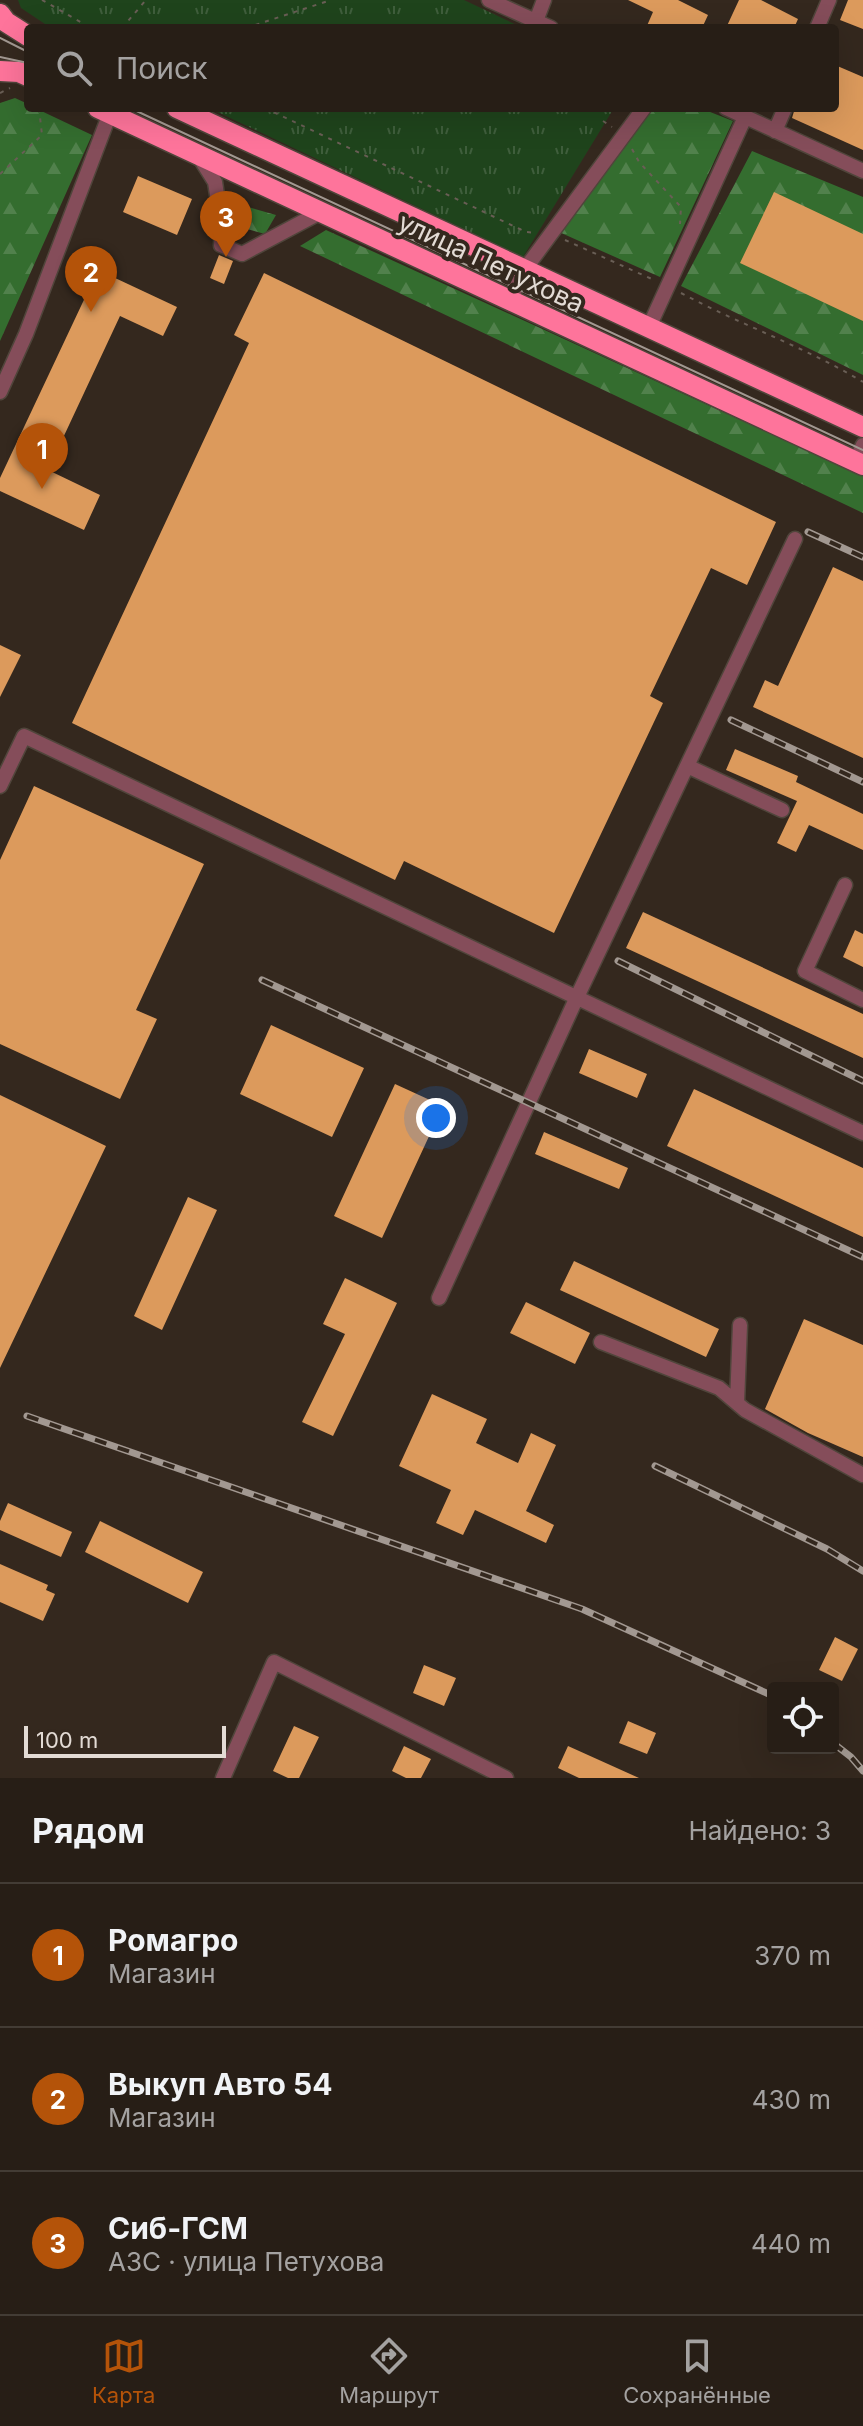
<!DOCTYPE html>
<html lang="ru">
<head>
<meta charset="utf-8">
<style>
  body { margin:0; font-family:Inter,sans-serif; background:#332b23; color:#f1f3f6 }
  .controls { position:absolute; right:24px; bottom:24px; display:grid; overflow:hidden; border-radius:8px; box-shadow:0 8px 32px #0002 }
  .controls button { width:72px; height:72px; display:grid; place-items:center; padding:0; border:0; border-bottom:2px solid #433c35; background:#271e16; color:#f1f3f6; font:40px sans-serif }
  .scale { position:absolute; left:24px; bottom:20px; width:202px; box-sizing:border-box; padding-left:8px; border:4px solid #e3dbd5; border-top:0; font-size:22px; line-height:28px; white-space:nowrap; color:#e3dbd5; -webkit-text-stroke:6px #34281e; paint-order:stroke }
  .you { position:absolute; left:436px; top:1118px; width:28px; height:28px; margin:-20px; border:6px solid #fff; border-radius:50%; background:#1a73e8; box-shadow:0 0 0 12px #1a73e833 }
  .badge { display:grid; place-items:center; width:52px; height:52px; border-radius:50%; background:#b45309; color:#fff; font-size:26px; font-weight:700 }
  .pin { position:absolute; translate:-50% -66px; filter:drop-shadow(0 2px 4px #0008) }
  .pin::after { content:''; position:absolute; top:42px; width:28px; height:24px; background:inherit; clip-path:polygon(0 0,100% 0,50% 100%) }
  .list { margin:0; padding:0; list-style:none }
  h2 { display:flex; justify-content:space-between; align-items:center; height:104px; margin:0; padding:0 32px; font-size:34px }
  h2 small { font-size:26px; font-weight:400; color:#a4a2a1 }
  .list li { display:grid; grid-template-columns:52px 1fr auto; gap:24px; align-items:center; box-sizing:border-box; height:144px; padding:0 32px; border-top:2px solid #433c35 }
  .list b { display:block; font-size:30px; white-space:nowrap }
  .list p { margin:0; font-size:26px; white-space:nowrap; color:#a4a2a1 }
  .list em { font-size:26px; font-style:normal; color:#a4a2a1 }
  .icon { flex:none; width:44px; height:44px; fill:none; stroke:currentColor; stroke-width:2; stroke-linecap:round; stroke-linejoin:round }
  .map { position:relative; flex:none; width:863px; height:1778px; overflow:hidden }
  .search { position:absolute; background:#271e16; box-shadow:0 8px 32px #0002; left:24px; right:24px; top:24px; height:88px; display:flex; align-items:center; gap:20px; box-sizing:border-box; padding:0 28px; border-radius:8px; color:#a4a2a1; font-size:30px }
  .sheet { height:536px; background:#271e16 }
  nav { display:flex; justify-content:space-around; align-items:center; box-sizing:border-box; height:112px; border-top:2px solid #433c35; background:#271e16; font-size:22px; color:#a4a2a1 }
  nav a { display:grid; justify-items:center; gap:4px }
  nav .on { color:#b45309 }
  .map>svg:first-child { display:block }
</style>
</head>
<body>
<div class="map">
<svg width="863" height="1778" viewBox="0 0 863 1778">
  <defs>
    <pattern id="forest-firs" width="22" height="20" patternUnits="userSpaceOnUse" patternTransform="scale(2)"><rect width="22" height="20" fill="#346d2f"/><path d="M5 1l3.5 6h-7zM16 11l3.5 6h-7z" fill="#51814c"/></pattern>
    <pattern id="park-tufts" width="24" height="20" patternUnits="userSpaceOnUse" patternTransform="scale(2)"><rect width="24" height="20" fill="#1f441c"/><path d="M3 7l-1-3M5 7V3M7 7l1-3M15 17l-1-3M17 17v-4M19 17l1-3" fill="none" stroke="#3f5e3c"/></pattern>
  </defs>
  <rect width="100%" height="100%" fill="#34281e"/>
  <path fill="url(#forest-firs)" d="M 15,98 L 28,104 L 28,108 L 35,108 L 92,135 L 0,341 L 0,103 Z
    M 653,108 L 700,108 L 733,121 L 660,277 L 559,232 Z
    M 752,151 L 863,197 L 863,375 L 681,286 Z
    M 248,207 L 276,215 L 265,234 L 247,229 Z
    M 326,230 L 863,476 L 863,513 L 300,246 Z"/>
  <path fill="url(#park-tufts)" d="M 18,0 L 464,0 L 523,28 L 51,28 L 21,8 Z
    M 209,108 L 614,108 L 523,257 Z"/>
  <path fill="#dc9a5c" d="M 628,0 L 678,0 L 708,15 L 702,28 L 646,28 L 653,12 Z
    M 739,0 L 761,0 L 798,19 L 794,28 L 726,28 Z
    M 848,0 L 863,0 L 863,29 L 840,20 Z
    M 835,65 L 863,77 L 863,150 L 792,118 L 795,108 L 835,108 Z
    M 138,176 L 192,199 L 177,235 L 123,212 Z
    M 774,192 L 863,234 L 863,321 L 740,263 Z
    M 219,255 L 233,261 L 224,284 L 210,278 Z
    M 98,270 L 177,307 L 163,336 L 120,316 L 48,470 L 100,495 L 84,530 L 0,491 L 0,478 Z
    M 264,273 L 776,522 L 747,585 L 711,568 L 650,696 L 663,703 L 554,933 L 404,861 L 395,880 L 72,723 L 249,343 L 234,335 Z
    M 833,567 L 863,581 L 863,758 L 753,707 L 765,680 L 778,686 Z
    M 0,645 L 21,655 L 0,697 Z
    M 735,749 L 798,776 L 796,782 L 863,814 L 863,850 L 809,825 L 796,852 L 777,843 L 797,801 L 726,770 Z
    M 34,786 L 204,864 L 136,1010 L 157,1019 L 120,1099 L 0,1044 L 0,860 Z
    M 643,912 L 863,1014 L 863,1058 L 626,948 Z
    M 855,930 L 863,934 L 863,967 L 843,957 Z
    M 271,1025 L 364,1068 L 332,1137 L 240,1094 Z
    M 589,1049 L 647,1074 L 637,1098 L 579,1073 Z
    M 395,1084 L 443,1106 L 382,1238 L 334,1216 Z
    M 694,1089 L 863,1168 L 863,1237 L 667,1146 Z
    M 0,1095 L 106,1146 L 0,1368 Z
    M 544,1132 L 628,1168 L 619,1189 L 535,1154 Z
    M 188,1197 L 217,1210 L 162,1330 L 134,1316 Z
    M 574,1261 L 719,1329 L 706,1357 L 560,1290 Z
    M 345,1278 L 397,1303 L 333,1436 L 302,1422 L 345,1334 L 323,1324 Z
    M 526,1302 L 590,1333 L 575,1364 L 510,1333 Z
    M 804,1319 L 863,1345 L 863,1457 L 808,1433 L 765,1409 Z
    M 432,1394 L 487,1419 L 476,1443 L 518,1463 L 531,1433 L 556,1445 L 526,1511 L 554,1525 L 546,1543 L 475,1510 L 463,1535 L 436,1523 L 451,1490 L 399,1466 Z
    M 8,1503 L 72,1532 L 61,1557 L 0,1530 L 0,1521 Z
    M 100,1521 L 203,1572 L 188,1603 L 85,1552 Z
    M 0,1564 L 48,1585 L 46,1590 L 55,1594 L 43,1621 L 0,1602 Z
    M 835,1637 L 858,1649 L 842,1681 L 819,1670 Z
    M 424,1665 L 456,1678 L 444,1706 L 413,1693 Z
    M 628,1721 L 656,1733 L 647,1754 L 619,1743 Z
    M 294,1726 L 319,1737 L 299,1778 L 288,1778 L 273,1771 Z
    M 404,1746 L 431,1759 L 421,1778 L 406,1778 L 392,1771 Z
    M 568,1746 L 639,1778 L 579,1778 L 558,1768 Z"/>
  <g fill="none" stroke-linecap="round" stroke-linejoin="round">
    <defs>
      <path id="minor" d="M 489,0 L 551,28
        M 536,21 L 544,0
        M 817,28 L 829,0
        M 726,108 L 863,171
        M 775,131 L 785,108
        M 198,155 L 215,182 L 222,227 L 221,245 L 242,254 L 321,212
        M 510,300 L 525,269 L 644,108
        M 649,327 L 745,117
        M 0,392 L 26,334 L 112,108
        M 856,461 L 863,445
        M 687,766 L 782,810
        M 0,786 L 24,736 L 863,1133
        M 845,885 L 805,971 L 863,1000
        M 439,1298 L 577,997 L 795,539
        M 601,1342 L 719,1388 L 745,1410 L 863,1475
        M 737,1403 L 740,1325
        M 223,1778 L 274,1662 L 506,1778"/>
      <path id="highway" d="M 0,14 L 6,22 L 28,36
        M 0,71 L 19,72 L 28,76
        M 98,108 L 863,465
        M 177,108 L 863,427"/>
    </defs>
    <use href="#minor" stroke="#50453b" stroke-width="17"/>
    <use href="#highway" stroke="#50453b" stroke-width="23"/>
    <path stroke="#695e55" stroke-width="2" stroke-dasharray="4 6" stroke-linecap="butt" d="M 42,0 L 91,28
      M 122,28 L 146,0
      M 246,28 L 331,0
      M 0,93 L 10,88
      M 265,108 L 526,232 L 536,233
      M 603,121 L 612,127
      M 632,149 L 639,162 L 681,207 L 680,224
      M 0,174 L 42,135 L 39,108
      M 565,240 L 654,280
      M 681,293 C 741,325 805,347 863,382"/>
    <use href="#minor" stroke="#854d5a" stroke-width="14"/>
    <use href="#highway" stroke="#fe749b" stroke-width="20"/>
    <path stroke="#a29891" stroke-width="2" d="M 0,38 L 28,52
      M 0,57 L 28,63
      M 130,108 L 863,450"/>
    <defs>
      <path id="rail" d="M 808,532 L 863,557
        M 731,720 L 863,782
        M 618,961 L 863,1081
        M 262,980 L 863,1257
        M 27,1416 L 582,1609 L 773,1696
        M 655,1466 L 827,1549 L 863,1571
        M 833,1743 L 851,1757 L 863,1771"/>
    </defs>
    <use href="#rail" stroke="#a29891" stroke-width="7"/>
    <use href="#rail" stroke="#34281e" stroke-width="4" stroke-dasharray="12" stroke-linecap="butt"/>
  </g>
  <g text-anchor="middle" stroke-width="8" stroke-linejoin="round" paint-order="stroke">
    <g font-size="26" fill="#e3dbd5" stroke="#34281e">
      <text transform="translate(491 263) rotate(25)" y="9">улица Петухова</text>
    </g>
  </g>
</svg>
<div class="controls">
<button><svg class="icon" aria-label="locate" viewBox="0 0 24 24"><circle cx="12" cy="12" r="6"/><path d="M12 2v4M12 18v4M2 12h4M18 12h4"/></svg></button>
</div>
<div class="scale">100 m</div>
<div class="you"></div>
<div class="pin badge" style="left:42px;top:489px">1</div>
<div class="pin badge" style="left:91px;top:312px">2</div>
<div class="pin badge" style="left:226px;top:257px">3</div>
<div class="search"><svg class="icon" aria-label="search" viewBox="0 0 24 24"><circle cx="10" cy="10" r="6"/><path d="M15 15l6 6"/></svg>Поиск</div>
</div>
<section class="sheet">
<h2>Рядом<small>Найдено: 3</small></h2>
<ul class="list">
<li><span class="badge">1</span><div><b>Ромагро</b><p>Магазин</p></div><em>370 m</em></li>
<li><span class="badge">2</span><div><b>Выкуп Авто 54</b><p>Магазин</p></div><em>430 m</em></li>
<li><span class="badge">3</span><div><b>Сиб-ГСМ</b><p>АЗС · улица Петухова</p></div><em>440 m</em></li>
</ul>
</section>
<nav>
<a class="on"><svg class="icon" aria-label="map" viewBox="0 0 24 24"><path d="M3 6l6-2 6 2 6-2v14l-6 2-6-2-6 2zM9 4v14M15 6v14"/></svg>Карта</a>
<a><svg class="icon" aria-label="directions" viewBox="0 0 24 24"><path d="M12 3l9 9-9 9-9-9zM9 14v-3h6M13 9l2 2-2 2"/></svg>Маршрут</a>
<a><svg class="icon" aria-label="saved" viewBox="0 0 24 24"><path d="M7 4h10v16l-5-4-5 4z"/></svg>Сохранённые</a>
</nav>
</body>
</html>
